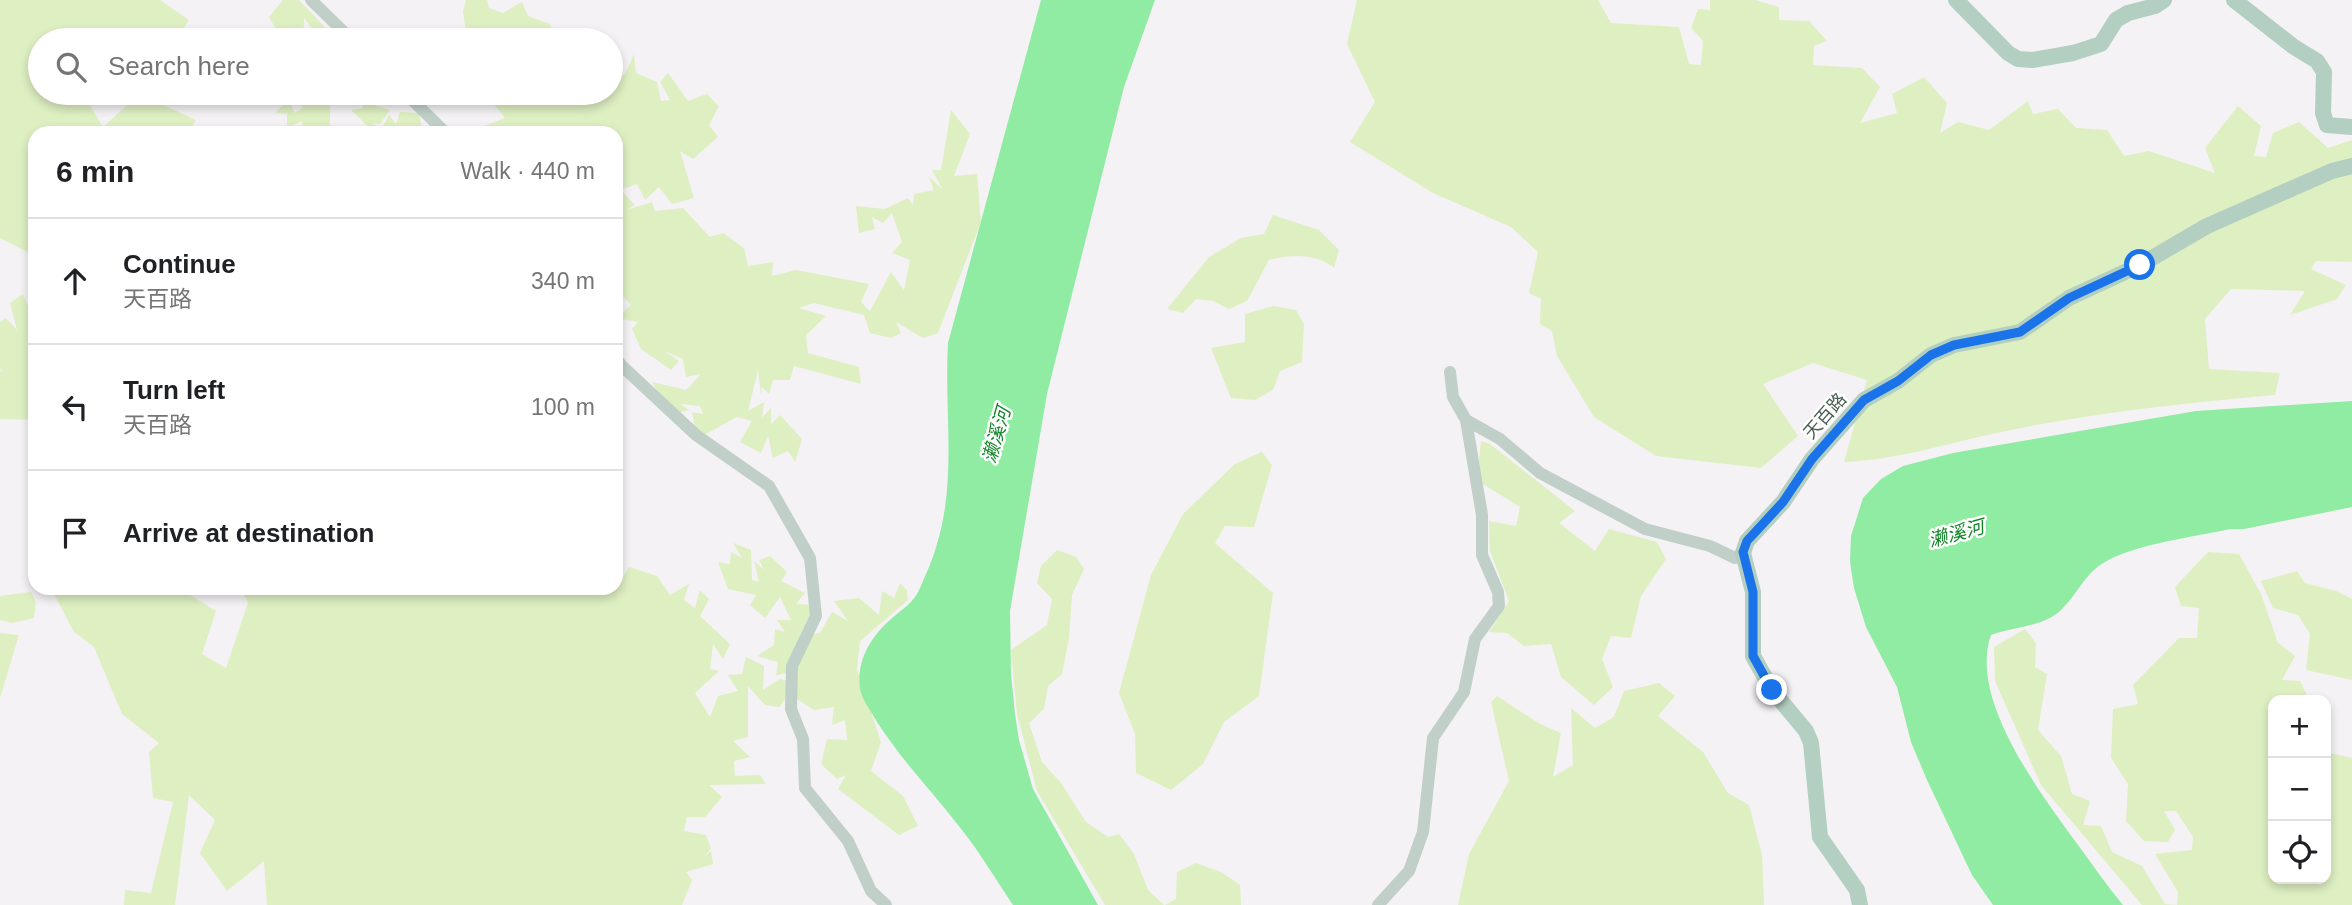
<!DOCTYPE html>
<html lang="en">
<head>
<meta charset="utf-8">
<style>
  body { margin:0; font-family:Helvetica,"Noto Sans SC",sans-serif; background:#f2f2f2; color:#202124 }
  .controls { position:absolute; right:21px; bottom:21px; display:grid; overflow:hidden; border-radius:14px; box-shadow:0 4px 10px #0003 }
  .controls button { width:63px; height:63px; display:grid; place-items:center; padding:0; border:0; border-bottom:2px solid #e0e0e0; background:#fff; color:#202124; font:35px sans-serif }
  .stop { position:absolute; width:21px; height:21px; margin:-16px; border:5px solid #1a73e8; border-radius:50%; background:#fff }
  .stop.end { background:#1a73e8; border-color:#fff; box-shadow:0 2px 7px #0008 }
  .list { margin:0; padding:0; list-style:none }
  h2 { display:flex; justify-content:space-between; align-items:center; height:91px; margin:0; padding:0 28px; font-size:30px }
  h2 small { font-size:23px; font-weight:400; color:#757577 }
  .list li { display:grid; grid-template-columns:46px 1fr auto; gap:21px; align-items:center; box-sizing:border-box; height:126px; padding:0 28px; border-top:2px solid #e0e0e0 }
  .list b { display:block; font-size:26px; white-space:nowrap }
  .list p { margin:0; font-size:23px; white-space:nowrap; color:#757577 }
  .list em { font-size:23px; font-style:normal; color:#757577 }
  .icon { flex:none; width:38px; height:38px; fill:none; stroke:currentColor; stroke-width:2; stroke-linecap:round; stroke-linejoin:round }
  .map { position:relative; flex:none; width:2352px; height:905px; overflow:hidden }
  .search { position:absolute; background:#fff; box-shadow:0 4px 10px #0003; left:28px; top:28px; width:595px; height:77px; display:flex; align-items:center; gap:18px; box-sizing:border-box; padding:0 24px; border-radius:38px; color:#757577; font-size:26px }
  .panel { position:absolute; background:#fff; box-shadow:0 4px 10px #0003; left:28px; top:126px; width:595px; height:469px; border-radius:21px }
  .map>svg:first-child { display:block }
</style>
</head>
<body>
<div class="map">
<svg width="2352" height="905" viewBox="0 0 2352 905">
  <rect width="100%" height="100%" fill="#f4f2f4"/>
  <path fill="#deefc2" d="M 0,0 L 160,0 L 189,20 L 179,35 L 142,30 C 128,41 111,45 94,38 L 95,40 L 40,40 L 40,93 L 94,93 L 86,99 L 103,127 L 135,98 L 150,99 L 196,120 L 188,133 L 35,133 L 35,256 L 0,238 Z
    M 283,0 L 299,0 L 333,36 L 318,36 L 304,18 L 303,40 L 278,40 L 265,30 L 276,29 L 269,17 Z
    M 466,0 L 487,0 L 489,8 L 503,13 L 522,2 L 528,16 L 550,24 L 553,36 L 541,39 L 542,40 L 467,40 L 463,11 Z
    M 1357,0 L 1598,0 L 1611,23 L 1679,27 L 1689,64 L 1701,65 L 1703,41 L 1691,28 L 1698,9 L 1710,10 L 1710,0 L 1755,0 L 1779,7 L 1779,20 L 1809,21 L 1827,41 L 1814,46 L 1813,65 L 1862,68 L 1880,87 L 1860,123 L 1897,113 L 1892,94 L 1924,77 L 1947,103 L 1940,133 L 1958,122 L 1989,130 L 2028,101 L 2033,114 L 2058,109 L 2076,128 L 2107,130 L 2124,156 L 2149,151 L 2215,173 L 2205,148 L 2238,106 L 2261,126 L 2254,156 L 2266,157 L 2273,133 L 2299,122 L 2328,148 L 2352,140 L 2352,262 L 2316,261 L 2311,269 L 2346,285 L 2337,299 L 2290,315 L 2305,291 L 2231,289 L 2205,319 L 2209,369 L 2280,373 L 2275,395 C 2183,403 2091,413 2001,432 C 1948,443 1898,460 1844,462 L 1867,380 L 1813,363 L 1763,384 L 1798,436 L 1761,468 L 1656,456 L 1594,417 L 1557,356 L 1552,331 L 1540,324 L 1541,299 L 1529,293 L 1538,252 L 1511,227 L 1433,193 L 1350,142 L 1375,102 L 1347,44 Z
    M 634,54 L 636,73 L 657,82 L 661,101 L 670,100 L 660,82 L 668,73 L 688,101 L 707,94 L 719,106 L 709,125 L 718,137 L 693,159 L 680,151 L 694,198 L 672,204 L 659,187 L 645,200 L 637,184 L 621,190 L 635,205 L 626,210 L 652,202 L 655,211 L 683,208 L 710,237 L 723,233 L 744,248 L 748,266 L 773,262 L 772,276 L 796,270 L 869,284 L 861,302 L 870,311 L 891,272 L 904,290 L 910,260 L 892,253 L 902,242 L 892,213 L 883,223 L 872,217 L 875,229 L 859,233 L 856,206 L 885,209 L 908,198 L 913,205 L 914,194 L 934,190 L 929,177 L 943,190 L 932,170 L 941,170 L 951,110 L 970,134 L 954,176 L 977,174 L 981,222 L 938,333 L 923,338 L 896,322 L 901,333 L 891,338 L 870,333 L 864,315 L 814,303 L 799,308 L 826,316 L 806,335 L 808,353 L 859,367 L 861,384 L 794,366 L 790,380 L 773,380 L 769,394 L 762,387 L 761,395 L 758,370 L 748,411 L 764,402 L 762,418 L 771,408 L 771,424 L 780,415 L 802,439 L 795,462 L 788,451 L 773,458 L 768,436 L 761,453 L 740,442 L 752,421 L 737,417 L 697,439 L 692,412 L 703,414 L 700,406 L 680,404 L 689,410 L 670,415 L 652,382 L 686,390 L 701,374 L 686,377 L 683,359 L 664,351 L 679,361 L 671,370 L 641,349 L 632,329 L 638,322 L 617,318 L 631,305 L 616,289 L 616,133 L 474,133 L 472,131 L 505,118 L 485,93 L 611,93 L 611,81 L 625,74 Z
    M 286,93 L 330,93 L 330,125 L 338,133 L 303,133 L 302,121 L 287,128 L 287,114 L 275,113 L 288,100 L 295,113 L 303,107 Z
    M 361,93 L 367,103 L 390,110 L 380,124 L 371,123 L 382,128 L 389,115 L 396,124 L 400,112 L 419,113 L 423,133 L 375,133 L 351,110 L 363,108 Z
    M 1273,215 L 1319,230 L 1339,250 L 1334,268 C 1317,253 1290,254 1269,260 L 1247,301 L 1229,309 L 1213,301 L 1196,299 L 1183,313 L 1167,309 L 1209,257 L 1241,238 L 1264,234 Z
    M 23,294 L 35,326 L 35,420 L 0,419 L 0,370 L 4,373 L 0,368 L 0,322 L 6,318 L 17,330 L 10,303 Z
    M 1274,306 L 1296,310 L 1304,324 L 1302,362 L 1280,371 L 1273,390 L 1255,400 L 1231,398 L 1211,348 L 1245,342 L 1245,314 Z
    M 1481,441 L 1490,444 L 1575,511 L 1559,523 L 1595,551 L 1609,529 L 1657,542 L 1666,559 L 1641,596 L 1631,638 L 1611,636 L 1602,659 L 1613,687 L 1594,705 L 1561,677 L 1551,644 L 1524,646 L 1507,633 L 1489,632 L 1509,601 L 1490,551 L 1489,521 L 1516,526 L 1520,507 L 1483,484 L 1479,462 Z
    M 1262,452 L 1272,465 L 1254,527 L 1225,526 L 1215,543 L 1273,593 L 1259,696 L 1224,722 L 1203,764 L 1171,790 L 1136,773 L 1135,734 L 1119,693 L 1151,575 L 1183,514 L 1235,464 Z
    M 733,543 L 751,550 L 752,580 L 759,582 L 754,561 L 764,570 L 759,560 L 770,556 L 787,572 L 781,581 L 805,593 L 796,604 L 815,605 L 800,635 L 820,633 L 832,612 L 848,621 L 834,601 L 859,598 L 879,615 L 882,591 L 894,598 L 900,583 L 907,590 L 908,600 L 860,641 L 857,669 L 881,742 L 871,771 L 903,796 L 918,826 L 899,835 L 838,789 L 846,775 L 837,779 L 821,764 L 827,739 L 847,740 L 845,720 L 832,725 L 834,707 L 814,710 L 789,694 L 779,707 L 765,705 L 748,686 L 748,737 L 733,741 L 750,757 L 734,761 L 735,776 L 760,775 L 766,784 L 709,785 L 722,797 L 705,817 L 687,817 L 684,831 L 706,835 L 711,848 L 704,857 L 711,851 L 713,864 L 686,872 L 692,880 L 682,905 L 267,905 L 264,861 L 227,891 L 200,853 L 215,820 L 189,795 L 175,905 L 124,905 L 125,890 L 151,893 L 173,802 L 153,798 L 149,752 L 159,743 L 122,714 L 94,647 L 74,632 L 51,588 L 184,588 L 187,593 L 216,611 L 202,654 L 226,668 L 248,603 L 241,588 L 616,588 L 616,574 L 623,577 L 629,567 L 657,576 L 670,595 L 689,584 L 684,600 L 695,608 L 700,590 L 709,599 L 700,616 L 730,644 L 723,659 L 713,644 L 710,669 L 719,671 L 695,693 L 710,717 L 718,696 L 738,691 L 728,675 L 742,674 L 746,657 L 764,666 L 763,690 L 780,679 L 799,683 L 790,680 L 791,671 L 776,676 L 778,662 L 757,656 L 774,645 L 775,629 L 785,632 L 777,620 L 791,620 L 780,597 L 765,618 L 750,605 L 756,595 L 728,589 L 718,562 L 730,564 L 731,552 L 742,558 Z
    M 1057,550 L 1076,557 L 1084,569 L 1072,595 L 1069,638 L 1062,674 L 1048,686 L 1044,709 L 1029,723 L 1042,762 L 1061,783 L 1086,822 L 1108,837 L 1119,834 L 1134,854 L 1148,890 L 1164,905 L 1105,905 L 1037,791 L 1017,714 L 1011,650 L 1047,625 L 1052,599 L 1037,583 L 1041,566 Z
    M 2208,552 L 2239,554 L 2261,594 L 2278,643 L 2295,656 L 2282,680 L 2300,681 L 2306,694 L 2302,700 L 2273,700 L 2273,879 L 2326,879 L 2326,752 L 2352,758 L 2352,905 L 2142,905 L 2041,785 L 1995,681 L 1994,647 L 2025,629 L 2036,643 L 2035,667 L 2047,674 L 2038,730 L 2061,756 L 2072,794 L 2090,801 L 2083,825 L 2101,826 L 2112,852 L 2142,866 L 2165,904 L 2177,905 L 2178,892 L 2155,854 L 2192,850 L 2193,837 L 2176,811 L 2164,811 L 2175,830 L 2168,842 L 2144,841 L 2126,821 L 2128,784 L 2111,758 L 2113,709 L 2138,704 L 2133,685 L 2179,638 L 2197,638 L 2199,608 L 2181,606 L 2175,587 Z
    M 2297,571 L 2305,583 L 2336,591 L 2352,599 L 2352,680 L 2306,670 L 2310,634 L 2298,615 L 2273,608 L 2261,581 Z
    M 31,592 L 36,602 L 34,618 L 12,623 L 0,620 L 0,596 Z
    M 0,633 L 19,635 L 0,698 Z
    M 1659,683 L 1675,696 L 1658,716 L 1703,752 L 1728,793 L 1749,805 L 1762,855 L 1764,905 L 1458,905 L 1469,854 L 1509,781 L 1491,702 L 1497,696 L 1540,724 L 1561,733 L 1553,777 L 1573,765 L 1571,708 L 1595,728 L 1614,717 L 1624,691 Z
    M 1196,863 L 1221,872 L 1240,885 L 1241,905 L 1165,905 L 1176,899 L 1177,872 Z"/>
  <path fill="#90eba3" d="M 1041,0 L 1155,0 L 1124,87 L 1047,394 L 1010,611 L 1011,674 L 1015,714 L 1019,740 L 1033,789 L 1098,905 L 1013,905 C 996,880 981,854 962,830 C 933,792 899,758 874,717 C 869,708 862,699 860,689 C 856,661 871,636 891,619 C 902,609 914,603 920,588 C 926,574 933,559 937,544 C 957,479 944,409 948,343 Z
    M 2352,401 L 2352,507 L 2244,529 L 2230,529 C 2194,537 2135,544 2105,562 C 2085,573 2077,595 2061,610 C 2043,627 2013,627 1991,635 C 1968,700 2042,795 2078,845 C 2093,865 2107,886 2123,905 L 1993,905 L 1972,875 L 1927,780 L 1911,742 L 1897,687 L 1866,627 L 1854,588 L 1850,562 L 1851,536 L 1863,498 L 1881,479 L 1903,466 L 1953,453 L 2196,411 Z"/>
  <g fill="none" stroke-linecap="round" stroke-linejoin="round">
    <path stroke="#c0d0c8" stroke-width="12" d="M 311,0 L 352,40
      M 405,93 L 446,133
      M 616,358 L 622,366 L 696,435 L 769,486 L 810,558 L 816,616 L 792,666 L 791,709 L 803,739 L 805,788 L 848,841 L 871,891 L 886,905
      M 1450,372 L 1453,397 L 1466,420 L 1500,439 L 1540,473 L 1645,529 L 1710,546 L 1735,558 L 1743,553
      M 1378,905 L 1409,871 L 1423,832 L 1433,738 L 1464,692 L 1475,639 L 1499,606 L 1498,592 L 1482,555 L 1482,515 L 1466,420"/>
    <path stroke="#b2cfc1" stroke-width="16" d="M 1956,0 L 2008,53 L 2018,59 L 2032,60 L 2073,53 L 2101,44 L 2116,20 L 2128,13 L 2155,6 L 2164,0
      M 2234,0 L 2294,47 L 2317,61 L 2324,72 L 2323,113 L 2327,125 L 2352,127
      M 1860,905 L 1857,890 L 1820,837 L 1811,743 L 1806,731 L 1772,690 L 1753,656 L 1753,592 L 1743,553 L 1747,541 L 1783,502 L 1812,459 L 1864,400 L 1898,381 L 1931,355 L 1954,345 L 2020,332 L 2069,298 L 2140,265 L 2207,226 L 2332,171 L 2352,166"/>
  </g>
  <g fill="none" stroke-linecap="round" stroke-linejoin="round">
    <path stroke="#1a73e8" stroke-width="9" d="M 1772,690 L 1753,656 L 1753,592 L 1743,552 L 1747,541 L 1783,502 L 1812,459 L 1864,400 L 1898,381 L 1931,355 L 1954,345 L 2020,332 L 2069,298 L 2140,265"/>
  </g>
  <g text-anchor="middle" stroke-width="5" stroke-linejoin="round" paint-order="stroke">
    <g font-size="18" fill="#4a5f54" stroke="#fff">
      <text transform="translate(1825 416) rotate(-49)" y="6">天百路</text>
    </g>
    <g font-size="19" font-style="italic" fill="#108628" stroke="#fff">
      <text transform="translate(996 435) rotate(-74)" y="7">濑溪河</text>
      <text transform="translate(1956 533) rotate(-15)" y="7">濑溪河</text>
    </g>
  </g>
</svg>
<div class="controls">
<button>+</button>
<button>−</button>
<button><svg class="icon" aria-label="locate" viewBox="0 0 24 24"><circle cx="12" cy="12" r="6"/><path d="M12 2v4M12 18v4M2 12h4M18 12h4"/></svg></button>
</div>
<div class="stop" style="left:2140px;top:265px"></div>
<div class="stop end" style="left:1772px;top:690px"></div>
<div class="search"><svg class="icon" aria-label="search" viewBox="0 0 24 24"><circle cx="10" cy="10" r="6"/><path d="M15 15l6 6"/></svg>Search here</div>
<section class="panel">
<h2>6 min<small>Walk · 440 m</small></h2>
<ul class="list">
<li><svg class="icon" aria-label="ahead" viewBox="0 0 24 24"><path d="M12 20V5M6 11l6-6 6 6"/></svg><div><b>Continue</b><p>天百路</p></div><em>340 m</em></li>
<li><svg class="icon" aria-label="left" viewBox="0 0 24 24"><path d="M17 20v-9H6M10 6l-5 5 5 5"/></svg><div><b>Turn left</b><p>天百路</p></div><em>100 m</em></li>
<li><svg class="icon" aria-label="arrive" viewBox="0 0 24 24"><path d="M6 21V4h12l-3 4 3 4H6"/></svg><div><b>Arrive at destination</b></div></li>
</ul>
</section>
</div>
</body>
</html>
